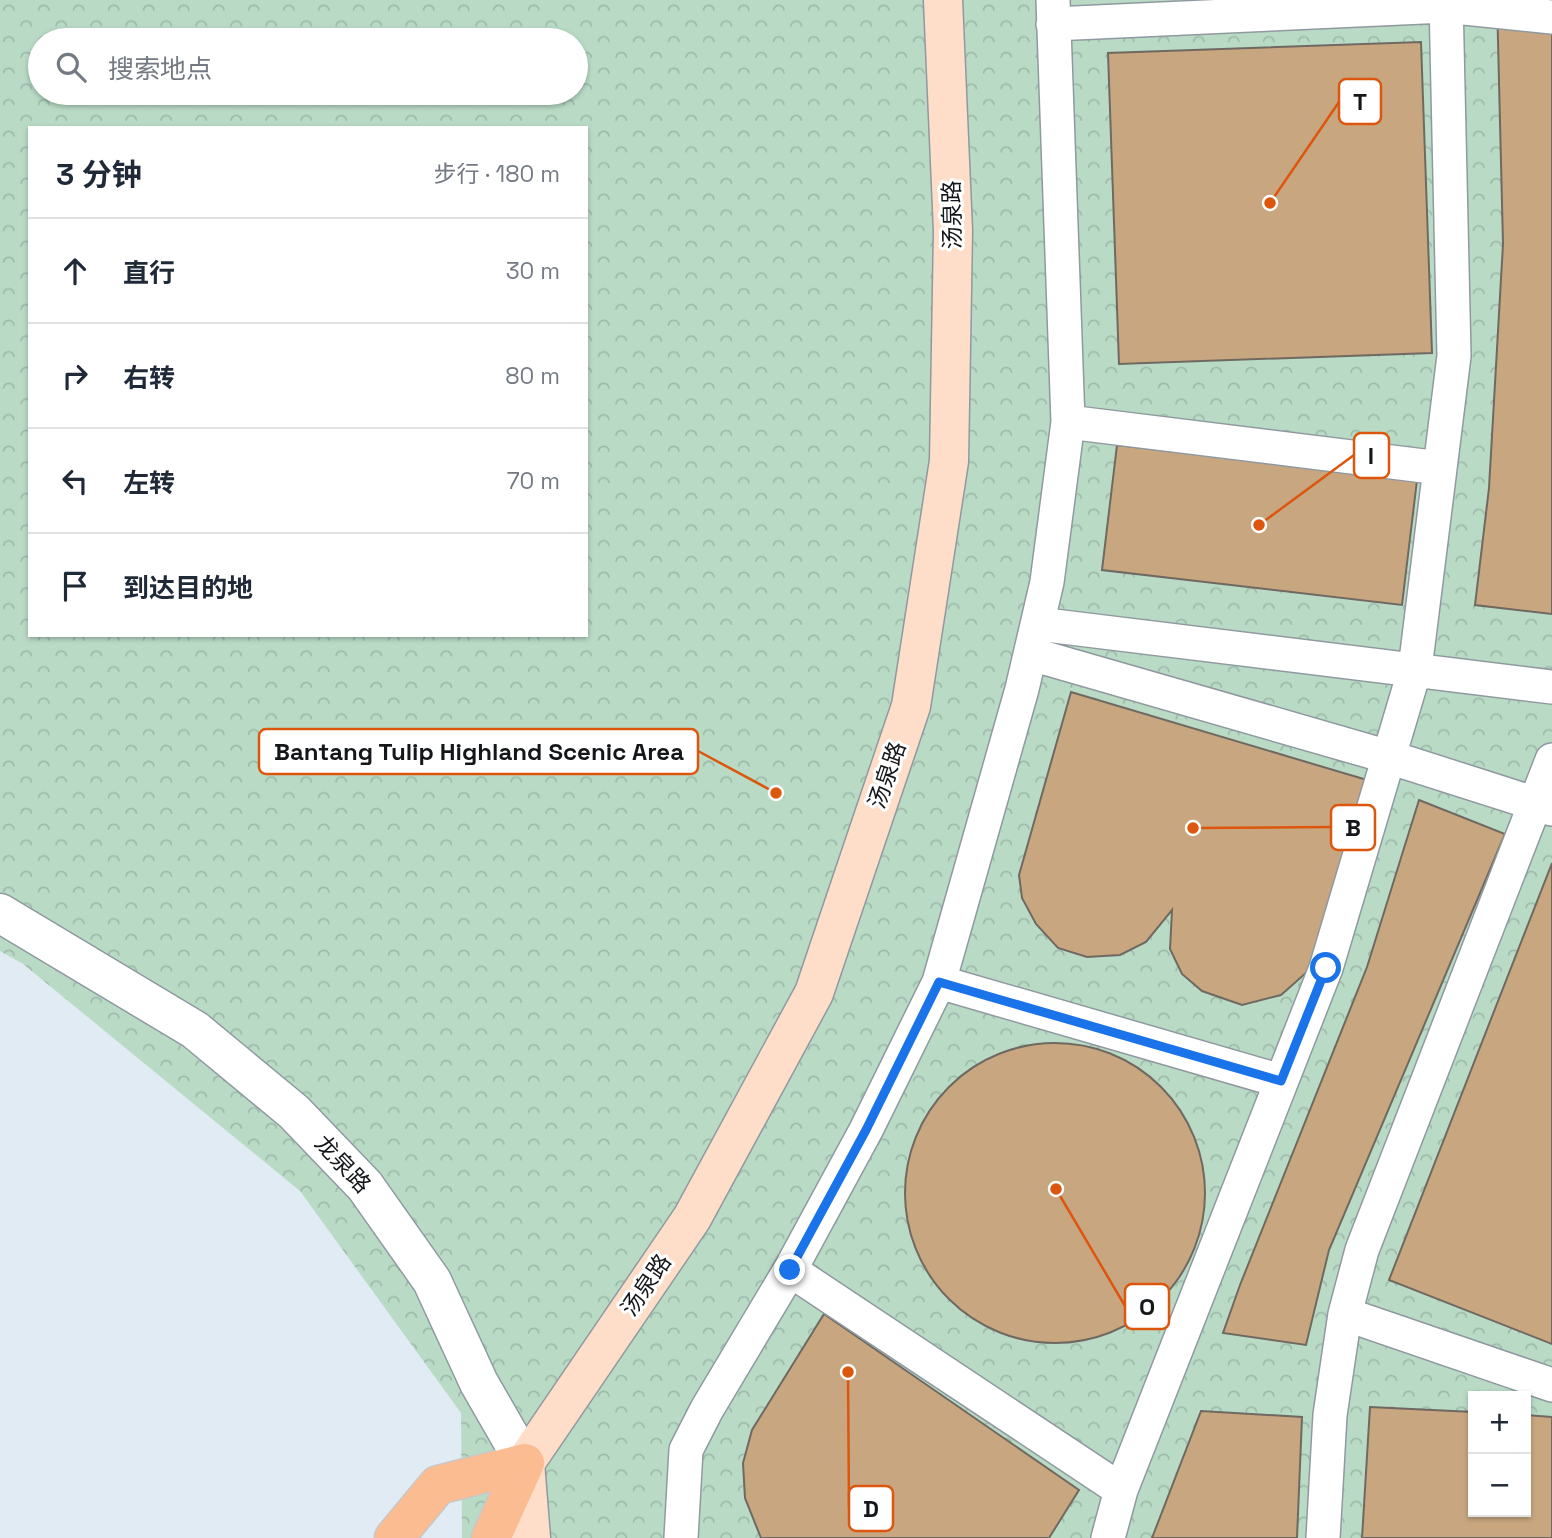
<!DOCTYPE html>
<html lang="zh">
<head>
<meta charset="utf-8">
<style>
  body { margin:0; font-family:"Space Grotesk","Noto Sans SC",sans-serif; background:#f2f2f3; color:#1f2937 }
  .controls { position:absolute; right:21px; bottom:21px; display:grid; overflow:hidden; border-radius:0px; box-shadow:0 2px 5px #0004 }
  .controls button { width:63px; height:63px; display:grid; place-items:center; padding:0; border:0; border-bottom:2px solid #e0e1e3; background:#fff; color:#1f2937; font:35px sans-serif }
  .stop { position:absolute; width:21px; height:21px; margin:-16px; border:5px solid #1a73e8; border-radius:50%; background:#fff }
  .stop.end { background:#1a73e8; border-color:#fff; box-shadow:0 2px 7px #0008 }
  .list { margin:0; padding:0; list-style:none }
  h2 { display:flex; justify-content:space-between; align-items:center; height:91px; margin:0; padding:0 28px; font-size:30px }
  h2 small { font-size:23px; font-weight:400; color:#747a83 }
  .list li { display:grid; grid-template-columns:46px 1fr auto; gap:21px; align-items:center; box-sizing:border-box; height:105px; padding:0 28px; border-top:2px solid #e0e1e3 }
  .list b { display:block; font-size:26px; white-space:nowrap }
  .list em { font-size:23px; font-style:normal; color:#747a83 }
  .icon { flex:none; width:38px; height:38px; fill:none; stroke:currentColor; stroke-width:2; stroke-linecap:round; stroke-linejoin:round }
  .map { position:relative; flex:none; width:1552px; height:1538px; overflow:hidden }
  .search { position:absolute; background:#fff; box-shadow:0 2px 5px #0004; left:28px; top:28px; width:560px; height:77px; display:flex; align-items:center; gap:18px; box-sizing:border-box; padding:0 24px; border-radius:38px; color:#747a83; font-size:26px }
  .panel { position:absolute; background:#fff; box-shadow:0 2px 5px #0004; left:28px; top:126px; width:560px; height:511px; border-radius:0px }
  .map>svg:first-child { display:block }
</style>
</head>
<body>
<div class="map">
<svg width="1552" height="1538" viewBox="0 0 1552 1538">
  <defs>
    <pattern id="park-crowns" width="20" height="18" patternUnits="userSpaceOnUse" patternTransform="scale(1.75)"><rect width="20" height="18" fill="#b9dbc6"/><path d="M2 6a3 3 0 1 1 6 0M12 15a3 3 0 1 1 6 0" fill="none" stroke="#9ebbaa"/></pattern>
  </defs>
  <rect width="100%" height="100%" fill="#e1ebf3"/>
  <path fill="url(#park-crowns)" fill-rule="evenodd" d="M 0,0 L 1552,0 L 1552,1538 L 462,1538 L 461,1413 L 300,1191 L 23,964 L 0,951 ZM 40,40 L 576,40 L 576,93 L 40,93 ZM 30,128 L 586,128 L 586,635 L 30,635 ZM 1473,1396 L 1526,1396 L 1526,1512 L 1473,1512 Z"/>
  <path fill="#c8a780" stroke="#706961" stroke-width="2" d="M 1497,0 L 1552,0 L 1552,614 L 1475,605 L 1489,488 L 1503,244 Z
    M 1421,42 L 1432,353 L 1119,364 L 1108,53 Z
    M 1117,445 L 1417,480 L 1402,605 L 1102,570 Z
    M 1071,692 L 1367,780 L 1320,942 L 1307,972 L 1281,995 L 1242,1005 L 1202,991 L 1182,974 L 1170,949 L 1172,910 L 1146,942 L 1120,955 L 1087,957 L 1058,948 L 1036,924 L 1022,898 L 1019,875 Z
    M 1419,800 L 1505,834 L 1329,1250 L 1306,1345 L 1223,1333 L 1240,1285 L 1367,967 Z
    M 1552,863 L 1552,1344 L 1389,1280 Z
    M905 1193a150 150 0 1 1 300 0a150 150 0 1 1-300 0Z
    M 824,1314 L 1079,1490 L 1049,1538 L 761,1538 L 745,1498 L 743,1463 L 752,1430 Z
    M 1370,1407 L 1473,1412 L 1473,1512 L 1526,1512 L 1526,1415 L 1552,1417 L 1552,1538 L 1362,1538 Z
    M 1201,1411 L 1302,1417 L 1297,1538 L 1152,1538 Z"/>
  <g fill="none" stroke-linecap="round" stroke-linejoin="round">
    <defs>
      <path id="minor" d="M 1053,24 L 1445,6 L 1552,17
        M 1068,422 L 1440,468
        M 1038,624 L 1552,687
        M 1031,654 L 1389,757 L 1552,809
        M 939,982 L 1281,1081
        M 790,1270 L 1121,1490
        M 1345,1314 L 1552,1385
        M 681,1538 L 686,1450 L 707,1409 L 790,1270 L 866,1130 L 939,982 L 1022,689 L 1047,582 L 1068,422 L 1053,0
        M 1108,1538 L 1121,1490 L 1326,968 L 1415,669 L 1454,356 L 1446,0
        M 1323,1538 L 1330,1415 L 1345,1314 L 1362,1250 L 1552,760"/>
      <path id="tertiary" d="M 0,913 L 195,1030 L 294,1112 L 365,1186 L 432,1281 L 479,1383 L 525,1463"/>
      <path id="secondary" d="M 531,1538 L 525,1463 L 692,1218 L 814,993 L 911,706 L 949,461 L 953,231 L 943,0"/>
      <path id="primary" d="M 394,1538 L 438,1485 L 525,1463
        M 491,1538 L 525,1463"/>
    </defs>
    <use href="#minor" stroke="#9099a0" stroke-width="36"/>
    <use href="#tertiary" stroke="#9099a0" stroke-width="41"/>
    <use href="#secondary" stroke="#9099a0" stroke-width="41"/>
    <use href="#primary" stroke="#c7c7c8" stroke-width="41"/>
    <use href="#minor" stroke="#fff" stroke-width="33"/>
    <use href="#tertiary" stroke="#fff" stroke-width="38"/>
    <use href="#secondary" stroke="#fedec9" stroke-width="38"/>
    <use href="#primary" stroke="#fcbc92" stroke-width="38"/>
  </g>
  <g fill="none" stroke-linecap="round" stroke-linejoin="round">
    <path stroke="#1a73e8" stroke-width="9" d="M 790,1270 L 866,1130 L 939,982 L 1281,1081 L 1326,968"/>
  </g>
  <g text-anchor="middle" stroke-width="6" stroke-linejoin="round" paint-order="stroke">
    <g font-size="23" fill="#14171a" stroke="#fff">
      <text transform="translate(952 215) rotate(-91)" y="8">汤泉路</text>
      <text transform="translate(887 775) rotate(-71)" y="8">汤泉路</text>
      <text transform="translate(343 1164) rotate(47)" y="8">龙泉路</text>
      <text transform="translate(646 1285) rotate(-56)" y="8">汤泉路</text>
    </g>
  </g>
  <path fill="none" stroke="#dd560d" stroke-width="2.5" d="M1270 203L1339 102M1259 525L1354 455M776 793L698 751M1193 828L1331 827M1056 1189L1125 1306M848 1372L849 1508"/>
  <g fill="#dd560d" stroke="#fff" stroke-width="2.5">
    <circle cx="1270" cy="203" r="7"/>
    <circle cx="1259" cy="525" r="7"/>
    <circle cx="776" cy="793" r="7"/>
    <circle cx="1193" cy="828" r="7"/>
    <circle cx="1056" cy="1189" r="7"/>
    <circle cx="848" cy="1372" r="7"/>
  </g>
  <g fill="#fff" stroke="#dd560d" stroke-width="2.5">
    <rect x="1339" y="79" width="42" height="45" rx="7"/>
    <rect x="1354" y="433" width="35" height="45" rx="7"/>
    <rect x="259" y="729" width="439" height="45" rx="7"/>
    <rect x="1331" y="805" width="44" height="45" rx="7"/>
    <rect x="1125" y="1284" width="44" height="45" rx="7"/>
    <rect x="849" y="1486" width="44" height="45" rx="7"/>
  </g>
  <g font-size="24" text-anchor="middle" font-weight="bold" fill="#14171a">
    <text x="1360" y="110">T</text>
    <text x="1371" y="464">I</text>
    <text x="479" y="760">Bantang Tulip Highland Scenic Area</text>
    <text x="1353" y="836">B</text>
    <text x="1147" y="1315">O</text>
    <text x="871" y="1517">D</text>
  </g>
</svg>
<div class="controls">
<button>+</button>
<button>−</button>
</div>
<div class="stop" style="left:1326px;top:968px"></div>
<div class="stop end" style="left:790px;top:1270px"></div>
<div class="search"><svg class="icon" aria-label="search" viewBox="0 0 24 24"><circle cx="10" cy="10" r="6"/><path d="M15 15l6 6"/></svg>搜索地点</div>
<section class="panel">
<h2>3 分钟<small>步行 · 180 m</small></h2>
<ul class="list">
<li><svg class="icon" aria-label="ahead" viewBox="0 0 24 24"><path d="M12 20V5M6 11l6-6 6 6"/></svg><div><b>直行</b></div><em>30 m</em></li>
<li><svg class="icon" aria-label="right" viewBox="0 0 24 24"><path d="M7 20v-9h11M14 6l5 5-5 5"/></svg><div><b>右转</b></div><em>80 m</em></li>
<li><svg class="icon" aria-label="left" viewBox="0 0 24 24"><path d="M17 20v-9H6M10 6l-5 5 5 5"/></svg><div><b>左转</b></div><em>70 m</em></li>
<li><svg class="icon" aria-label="arrive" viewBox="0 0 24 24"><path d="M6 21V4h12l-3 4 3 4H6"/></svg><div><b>到达目的地</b></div></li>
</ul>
</section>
</div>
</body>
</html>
